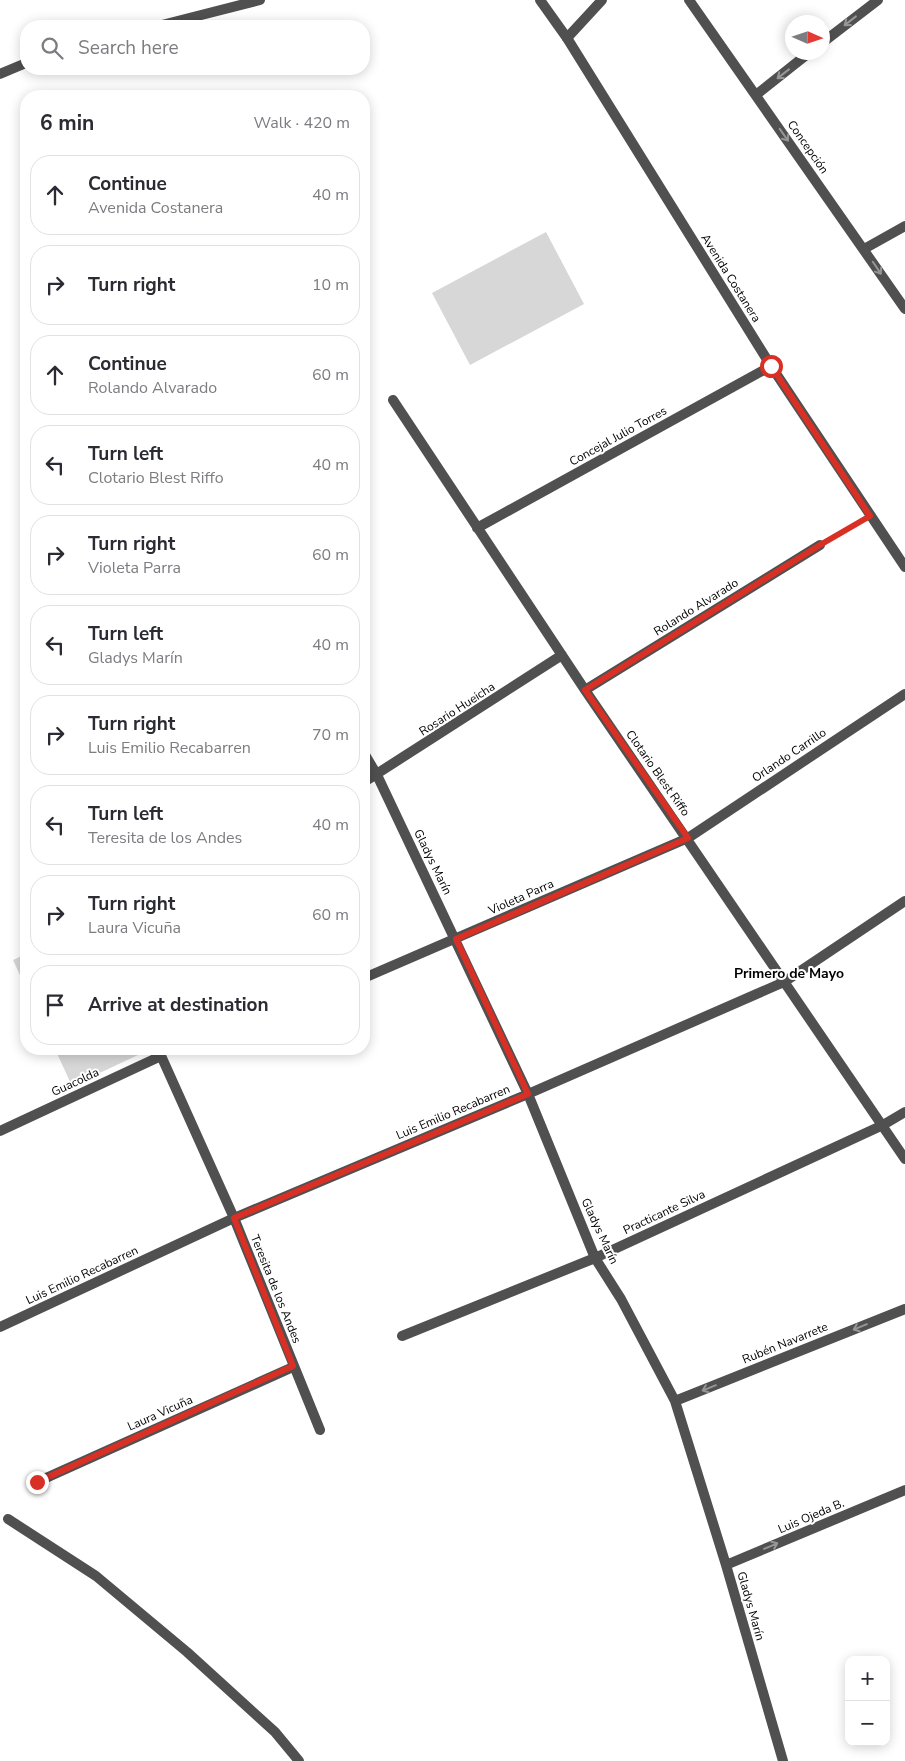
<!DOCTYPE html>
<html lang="en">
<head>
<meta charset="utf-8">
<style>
  body { margin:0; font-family:"Nunito Sans",sans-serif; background:#f2f2f3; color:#2b2b33 }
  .controls { position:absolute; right:15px; bottom:15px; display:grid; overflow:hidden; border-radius:10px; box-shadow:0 2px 12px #0003 }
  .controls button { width:45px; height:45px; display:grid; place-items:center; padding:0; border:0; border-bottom:1px solid #e1e1e2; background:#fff; color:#2b2b33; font:25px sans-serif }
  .compass { position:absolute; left:785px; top:15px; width:45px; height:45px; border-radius:50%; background:#fff; box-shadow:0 2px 12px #0003; rotate:93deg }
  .stop { position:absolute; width:15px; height:15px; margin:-11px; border:4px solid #d93025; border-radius:50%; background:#fff }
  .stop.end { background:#d93025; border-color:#fff; box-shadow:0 1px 5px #0008 }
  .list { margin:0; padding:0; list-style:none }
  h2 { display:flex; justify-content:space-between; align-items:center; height:65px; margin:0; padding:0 20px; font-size:21px }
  h2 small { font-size:16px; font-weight:400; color:#7c7c81 }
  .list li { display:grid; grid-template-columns:32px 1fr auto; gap:15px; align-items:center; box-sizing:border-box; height:80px; margin:0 10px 10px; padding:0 10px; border:1px solid #e1e1e2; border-radius:20px }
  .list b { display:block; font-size:19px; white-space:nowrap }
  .list p { margin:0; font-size:16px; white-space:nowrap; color:#7c7c81 }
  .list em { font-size:16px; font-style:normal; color:#7c7c81 }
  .icon { flex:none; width:28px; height:28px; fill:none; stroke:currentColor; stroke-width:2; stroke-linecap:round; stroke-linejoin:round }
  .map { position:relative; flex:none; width:905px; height:1761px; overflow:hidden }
  .search { position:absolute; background:#fff; box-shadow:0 2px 12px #0003; left:20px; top:20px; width:350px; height:55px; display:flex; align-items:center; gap:12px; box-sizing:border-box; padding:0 18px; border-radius:20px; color:#7c7c81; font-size:19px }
  .panel { position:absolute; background:#fff; box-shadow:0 2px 12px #0003; left:20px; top:90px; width:350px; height:965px; border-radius:20px }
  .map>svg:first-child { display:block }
</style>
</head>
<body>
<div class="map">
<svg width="905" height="1761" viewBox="0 0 905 1761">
  <rect width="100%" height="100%" fill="#fff"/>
  <path fill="#d7d7d7" d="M 546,232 L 584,304 L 470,365 L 432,293 Z
    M 26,954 L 26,988 L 13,960 Z
    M 55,1049 L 135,1049 L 138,1055 L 72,1086 Z"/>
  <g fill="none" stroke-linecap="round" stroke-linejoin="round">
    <path stroke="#727272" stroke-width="3" stroke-dasharray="1 2.5" stroke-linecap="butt" d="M 836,536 L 854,525"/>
    <path stroke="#505050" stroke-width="10" d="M 158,26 L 260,0
      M 0,74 L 26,63"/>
    <path stroke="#505050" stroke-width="10" d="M 689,0 L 905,309
      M 567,38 L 602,0
      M 822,43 L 878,0
      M 756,95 L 810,52
      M 864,249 L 905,226
      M 393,400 L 585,690 L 905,1159
      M 477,528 L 771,366
      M 585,690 L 820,545
      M 364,753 L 377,775 L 528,1094 L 595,1258 L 621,1299 L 675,1401 L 726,1565 L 783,1761
      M 364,782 L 562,655
      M 364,978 L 688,838 L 905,694
      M 158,1049 L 234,1218 L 320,1430
      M 0,1131 L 161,1056
      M 0,1327 L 234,1218 L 528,1094 L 784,982 L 905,901
      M 402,1336 L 595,1258 L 883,1125 L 905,1112
      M 675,1401 L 905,1309
      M 37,1482 L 293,1367
      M 8,1519 L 96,1576 L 187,1652 L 275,1732 L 299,1761
      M 726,1565 L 905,1490"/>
    <path stroke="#505050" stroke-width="10" d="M 540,0 L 567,38 L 771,366 L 905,567"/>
  </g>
  <defs><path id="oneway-shaft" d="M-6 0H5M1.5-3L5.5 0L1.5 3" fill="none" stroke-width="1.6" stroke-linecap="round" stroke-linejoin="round" transform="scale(1.25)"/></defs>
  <g stroke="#969696">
    <use href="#oneway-shaft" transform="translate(850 21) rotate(142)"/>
    <use href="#oneway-shaft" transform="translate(783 74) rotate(142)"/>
    <use href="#oneway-shaft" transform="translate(784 135) rotate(55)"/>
    <use href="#oneway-shaft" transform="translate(877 268) rotate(56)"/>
    <use href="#oneway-shaft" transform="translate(860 1327) rotate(158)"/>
    <use href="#oneway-shaft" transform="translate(709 1388) rotate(158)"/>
    <use href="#oneway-shaft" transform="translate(771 1546) rotate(-23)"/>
  </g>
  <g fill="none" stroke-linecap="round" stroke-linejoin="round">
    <path stroke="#d93025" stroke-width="6" d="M 37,1482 L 293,1366 L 234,1218 L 528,1094 L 456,939 L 688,838 L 585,690 L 820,545 L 870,516 L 771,366"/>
  </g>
  <g text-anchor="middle" stroke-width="4" stroke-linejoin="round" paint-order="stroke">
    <g font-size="12" fill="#000" stroke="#fff">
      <text transform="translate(808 147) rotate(55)" y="4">Concepción</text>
      <text transform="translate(731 278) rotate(58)" y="4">Avenida Costanera</text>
      <text transform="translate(618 436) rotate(-29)" y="4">Concejal Julio Torres</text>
      <text transform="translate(696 607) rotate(-32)" y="4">Rolando Alvarado</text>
      <text transform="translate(457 709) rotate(-33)" y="4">Rosario Hueicha</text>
      <text transform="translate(789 755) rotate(-34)" y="4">Orlando Carrillo</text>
      <text transform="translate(658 773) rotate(55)" y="4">Clotario Blest Riffo</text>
      <text transform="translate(433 862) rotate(64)" y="4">Gladys Marín</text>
      <text transform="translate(521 897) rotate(-24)" y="4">Violeta Parra</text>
      <text transform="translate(75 1082) rotate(-25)" y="4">Guacolda</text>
      <text transform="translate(453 1112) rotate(-23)" y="4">Luis Emilio Recabarren</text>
      <text transform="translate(664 1212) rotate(-25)" y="4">Practicante Silva</text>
      <text transform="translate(600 1231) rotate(65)" y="4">Gladys Marín</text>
      <text transform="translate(82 1275) rotate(-25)" y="4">Luis Emilio Recabarren</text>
      <text transform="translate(276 1289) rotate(68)" y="4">Teresita de los Andes</text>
      <text transform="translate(785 1343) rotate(-22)" y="4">Rubén Navarrete</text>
      <text transform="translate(160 1413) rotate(-24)" y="4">Laura Vicuña</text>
      <text transform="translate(811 1516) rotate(-23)" y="4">Luis Ojeda B.</text>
      <text transform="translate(751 1606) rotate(74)" y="4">Gladys Marín</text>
    </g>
    <g font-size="14" font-weight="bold" fill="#000" stroke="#fff">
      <text x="789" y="978">Primero de Mayo</text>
    </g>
  </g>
</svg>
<div class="controls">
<button>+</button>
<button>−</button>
</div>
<svg class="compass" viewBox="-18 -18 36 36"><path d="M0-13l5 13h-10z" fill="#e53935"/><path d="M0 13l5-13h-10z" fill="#7c7c81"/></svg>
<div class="stop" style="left:771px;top:366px"></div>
<div class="stop end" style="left:37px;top:1482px"></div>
<div class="search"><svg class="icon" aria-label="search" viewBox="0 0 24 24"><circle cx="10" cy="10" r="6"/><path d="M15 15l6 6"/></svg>Search here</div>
<section class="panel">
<h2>6 min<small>Walk · 420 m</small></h2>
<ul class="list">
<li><svg class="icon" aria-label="ahead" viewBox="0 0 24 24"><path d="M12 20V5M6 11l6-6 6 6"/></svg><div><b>Continue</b><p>Avenida Costanera</p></div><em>40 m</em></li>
<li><svg class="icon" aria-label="right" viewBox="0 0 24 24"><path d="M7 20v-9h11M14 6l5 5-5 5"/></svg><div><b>Turn right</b></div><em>10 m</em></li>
<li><svg class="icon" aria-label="ahead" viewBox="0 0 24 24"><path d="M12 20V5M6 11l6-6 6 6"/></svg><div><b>Continue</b><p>Rolando Alvarado</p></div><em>60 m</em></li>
<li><svg class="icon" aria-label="left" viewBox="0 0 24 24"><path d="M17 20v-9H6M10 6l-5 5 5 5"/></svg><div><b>Turn left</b><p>Clotario Blest Riffo</p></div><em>40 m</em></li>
<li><svg class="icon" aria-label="right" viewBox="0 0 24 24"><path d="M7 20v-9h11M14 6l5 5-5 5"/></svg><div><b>Turn right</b><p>Violeta Parra</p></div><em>60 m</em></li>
<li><svg class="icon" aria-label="left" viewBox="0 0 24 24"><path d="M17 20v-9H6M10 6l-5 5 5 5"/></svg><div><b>Turn left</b><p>Gladys Marín</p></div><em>40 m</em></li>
<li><svg class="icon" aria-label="right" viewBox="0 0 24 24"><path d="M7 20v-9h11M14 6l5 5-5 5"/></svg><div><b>Turn right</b><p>Luis Emilio Recabarren</p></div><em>70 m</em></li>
<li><svg class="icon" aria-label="left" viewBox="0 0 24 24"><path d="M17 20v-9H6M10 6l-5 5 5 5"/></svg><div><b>Turn left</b><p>Teresita de los Andes</p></div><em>40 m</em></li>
<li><svg class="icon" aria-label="right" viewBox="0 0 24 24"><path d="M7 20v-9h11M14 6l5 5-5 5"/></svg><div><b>Turn right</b><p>Laura Vicuña</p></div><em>60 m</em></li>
<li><svg class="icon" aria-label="arrive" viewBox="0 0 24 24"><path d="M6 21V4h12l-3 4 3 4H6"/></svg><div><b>Arrive at destination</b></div></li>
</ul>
</section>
</div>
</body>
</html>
